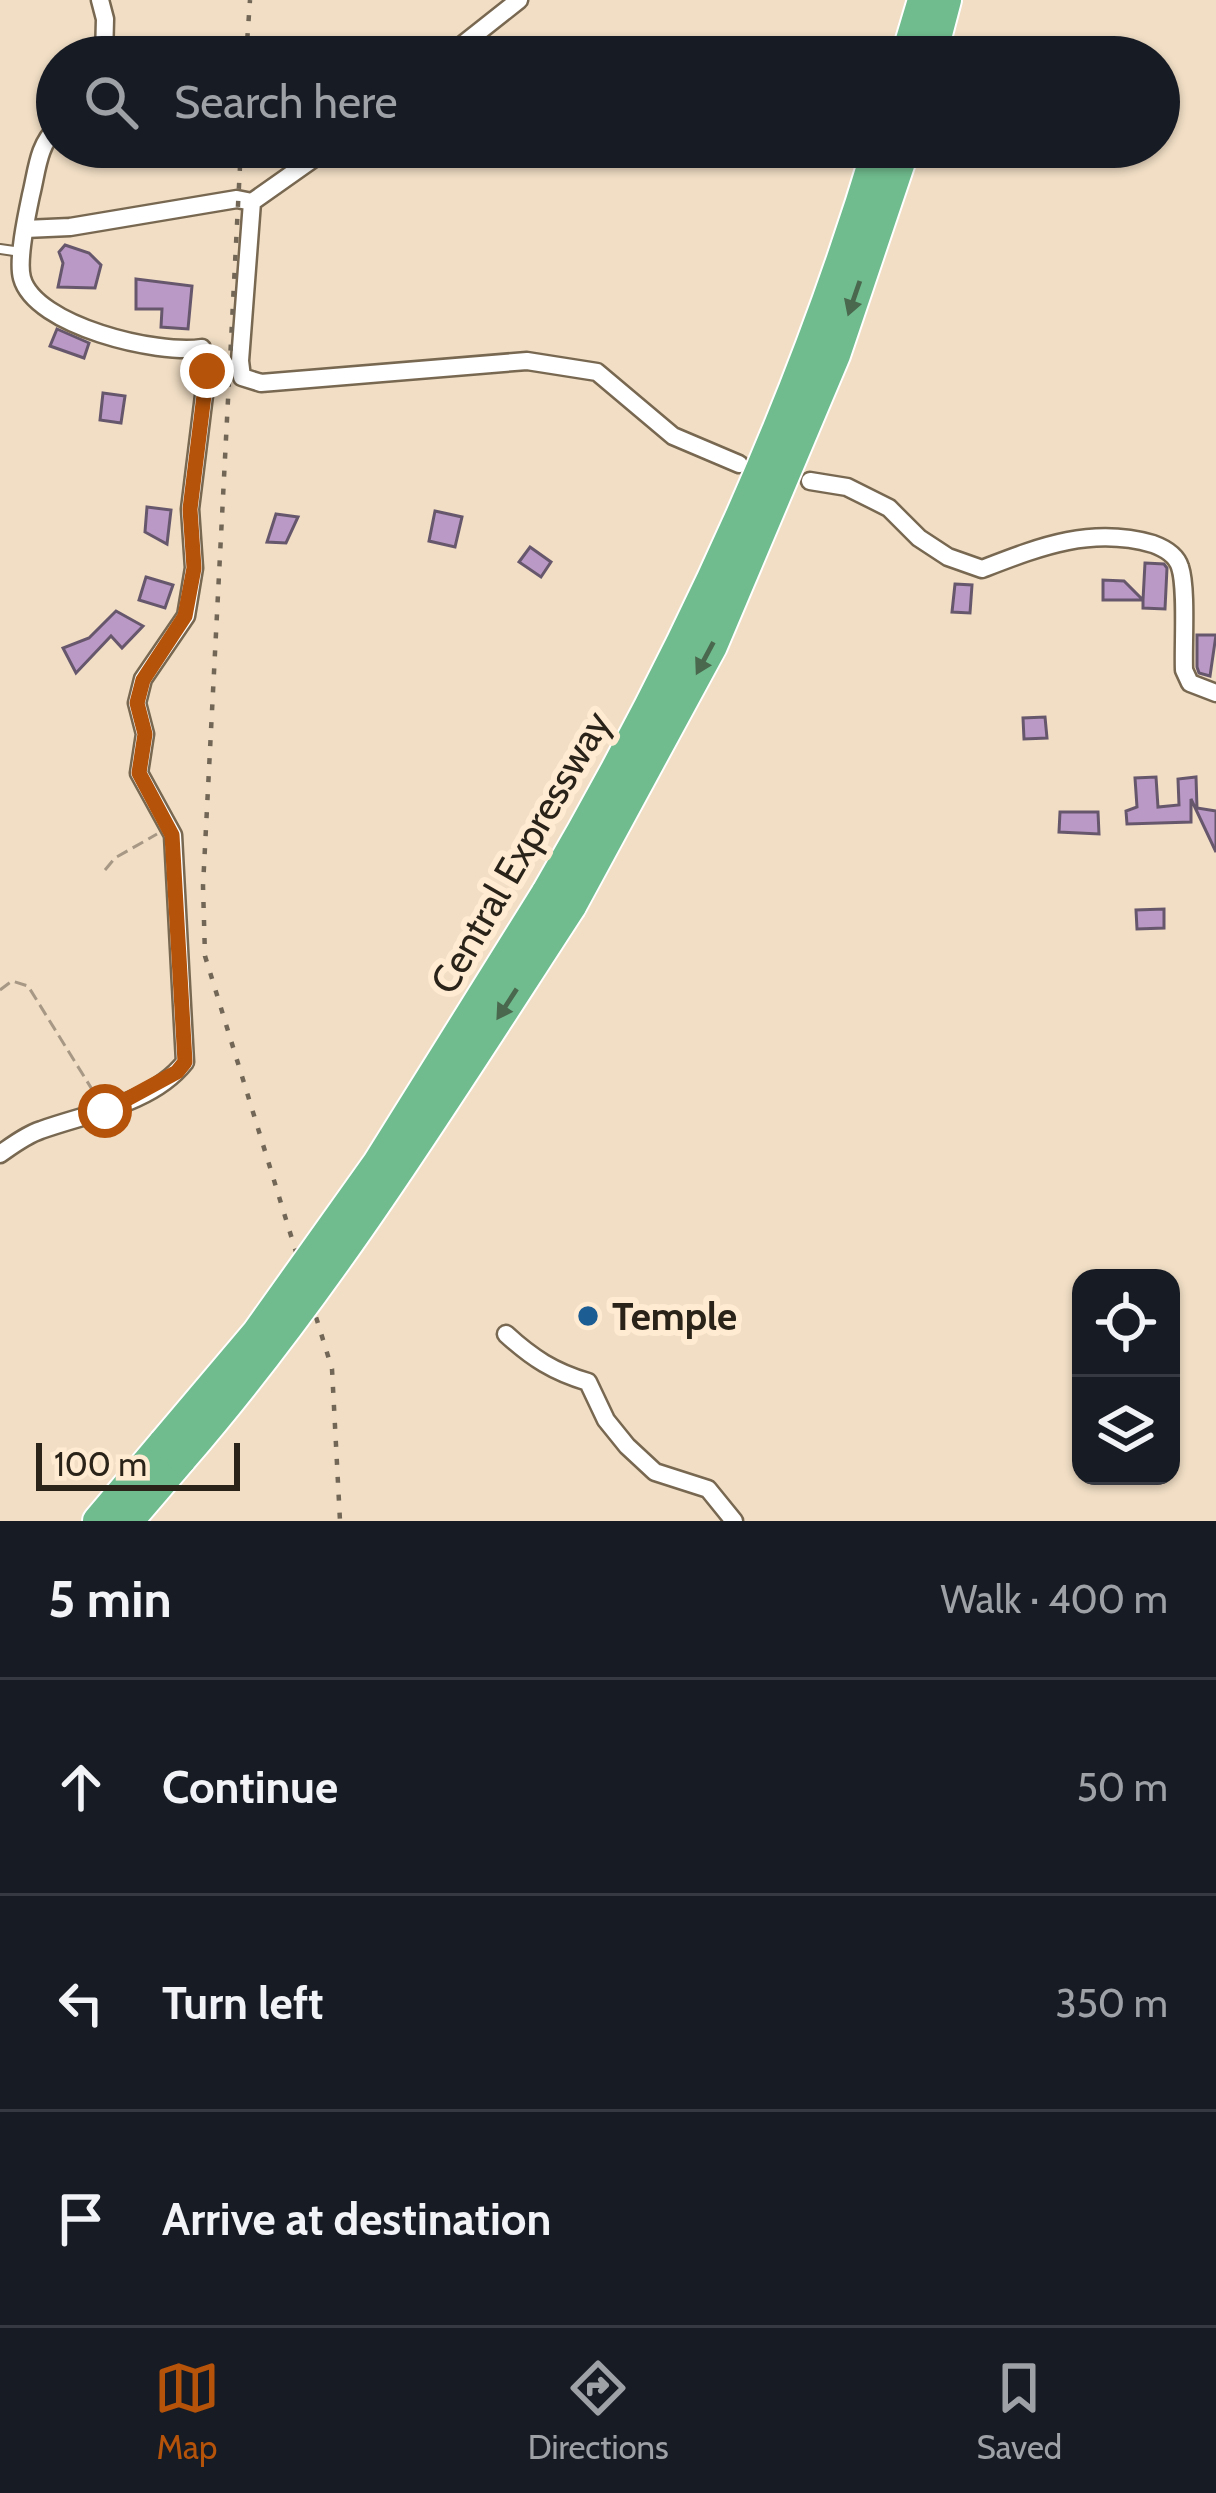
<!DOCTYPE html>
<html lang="en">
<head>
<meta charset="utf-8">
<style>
  body { margin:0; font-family:Cabin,sans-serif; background:#242831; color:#f1f3f6 }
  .controls { position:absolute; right:36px; bottom:36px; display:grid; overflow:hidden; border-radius:24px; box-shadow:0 3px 9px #0004 }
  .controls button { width:108px; height:108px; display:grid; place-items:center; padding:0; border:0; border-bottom:3px solid #363941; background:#171b24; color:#f1f3f6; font:60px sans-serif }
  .scale { position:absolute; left:36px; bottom:30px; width:204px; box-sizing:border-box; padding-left:12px; border:6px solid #2a2319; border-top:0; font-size:33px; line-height:42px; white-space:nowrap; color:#2a2319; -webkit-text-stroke:9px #ffebd2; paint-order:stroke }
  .stop { position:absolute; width:36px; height:36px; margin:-27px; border:9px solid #b45309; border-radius:50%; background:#fff }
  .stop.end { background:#b45309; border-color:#fff; box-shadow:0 3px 12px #0008 }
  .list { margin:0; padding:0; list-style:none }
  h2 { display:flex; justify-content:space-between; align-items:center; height:156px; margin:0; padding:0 48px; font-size:51px }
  h2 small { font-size:39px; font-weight:400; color:#9ea1a6 }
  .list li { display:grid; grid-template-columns:78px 1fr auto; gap:36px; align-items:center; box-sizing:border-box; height:216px; padding:0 48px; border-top:3px solid #363941 }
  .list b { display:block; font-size:45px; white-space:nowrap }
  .list em { font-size:39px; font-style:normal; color:#9ea1a6 }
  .icon { flex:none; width:66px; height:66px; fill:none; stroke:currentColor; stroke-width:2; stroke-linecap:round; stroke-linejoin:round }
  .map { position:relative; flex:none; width:1216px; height:1521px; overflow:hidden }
  .search { position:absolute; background:#171b24; box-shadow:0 3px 9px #0004; left:36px; right:36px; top:36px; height:132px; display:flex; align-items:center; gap:30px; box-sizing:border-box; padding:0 42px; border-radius:66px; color:#9ea1a6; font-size:45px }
  .sheet { height:804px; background:#171b24 }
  nav { display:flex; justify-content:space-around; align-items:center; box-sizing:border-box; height:168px; border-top:3px solid #363941; background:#171b24; font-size:33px; color:#9ea1a6 }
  nav a { display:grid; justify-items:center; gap:6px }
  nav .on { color:#b45309 }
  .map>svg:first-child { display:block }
</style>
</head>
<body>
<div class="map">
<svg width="1216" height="1521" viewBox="0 0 1216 1521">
  <rect width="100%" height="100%" fill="#f1dec5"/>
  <path fill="#bb99c6" stroke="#67576d" stroke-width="3" d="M 100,147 L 134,147 L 133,165 L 98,166 Z
    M 65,245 L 89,253 L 101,265 L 95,288 L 58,287 L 63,263 L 59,252 Z
    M 136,279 L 192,286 L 188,329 L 161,327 L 162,309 L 136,309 Z
    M 57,329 L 89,343 L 84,358 L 50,346 Z
    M 103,393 L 125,396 L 121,423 L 100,420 Z
    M 147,507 L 171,510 L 167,544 L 145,532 Z
    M 435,511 L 462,517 L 455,547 L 429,541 Z
    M 276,514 L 298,517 L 286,543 L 267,542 Z
    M 530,547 L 551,562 L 541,577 L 519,562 Z
    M 1145,563 L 1164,564 L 1167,568 L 1165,609 L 1143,608 L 1143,600 L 1103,600 L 1103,580 L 1124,581 L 1143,600 Z
    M 146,577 L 173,585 L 165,608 L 139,600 Z
    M 955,584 L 972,585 L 970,613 L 952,612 Z
    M 116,611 L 143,626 L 122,648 L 111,636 L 76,673 L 63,648 L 89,638 Z
    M 1197,635 L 1216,635 L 1210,676 L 1199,673 L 1197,667 Z
    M 1045,717 L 1047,738 L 1024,739 L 1023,718 Z
    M 1156,777 L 1158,807 L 1179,805 L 1178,779 L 1196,777 L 1197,808 L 1216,811 L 1216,852 L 1191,799 L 1191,822 L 1127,824 L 1126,811 L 1137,807 L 1135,778 Z
    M 1060,812 L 1098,812 L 1099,834 L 1059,832 Z
    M 1164,909 L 1164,928 L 1137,929 L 1136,910 Z"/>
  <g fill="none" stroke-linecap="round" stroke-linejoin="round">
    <defs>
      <path id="lane" d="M 0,249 L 21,252"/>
      <path id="street" d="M 100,0 L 105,19 L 104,57
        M 447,57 L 519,0
        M 252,202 L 330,147
        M 25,229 L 70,227 L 237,199 L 252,202 L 240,361 L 242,377 L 261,383 L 527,361 L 597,372 L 673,436 L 739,464
        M 810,481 L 847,487 L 889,508 L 919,538 L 948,557 L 982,569 C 1039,547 1091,526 1153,544 C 1164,548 1176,554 1180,567 C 1187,588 1183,644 1184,670 L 1190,683 L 1216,693
        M 0,1154 C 13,1145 26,1135 41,1130 C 88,1113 152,1104 185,1062 L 173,835 L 139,773 L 145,734 L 137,703 L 143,679 L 186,616 L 194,568 L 190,509 L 207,371 L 202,348 C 158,355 35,326 22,278 C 17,260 27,214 31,195 C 37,171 38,144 57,128
        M 506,1334 C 532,1358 554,1372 588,1382 L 606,1420 L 627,1446 L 655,1472 L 708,1489 L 734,1521"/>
      <path id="highway" d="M 906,57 L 923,0
        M 931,57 L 946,0
        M 546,894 C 683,660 800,407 878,147
        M 571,906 L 712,646 L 835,355 L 905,147
        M 98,1521 L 164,1443
        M 128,1521 L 182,1458"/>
    </defs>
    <use href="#lane" stroke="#786851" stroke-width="12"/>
    <use href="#street" stroke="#786851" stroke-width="21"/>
    <use href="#highway" stroke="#fff" stroke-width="34"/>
    <path stroke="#a79885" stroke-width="3" stroke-dasharray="12 6" stroke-linecap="butt" d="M 105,870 L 115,858 L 157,834
      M 0,990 L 12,981 L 28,986 L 98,1099"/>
    <use href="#lane" stroke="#fff" stroke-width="8"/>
    <use href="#street" stroke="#fff" stroke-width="16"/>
    <use href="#highway" stroke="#70bc8e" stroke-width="30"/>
    <path stroke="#726757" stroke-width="4.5" stroke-dasharray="6 12" stroke-linecap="butt" d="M 246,57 L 250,0
      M 241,147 L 203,886 L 205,956 L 332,1369 L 340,1521"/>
    <defs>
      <path id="highway-bridge" d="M 164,1443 L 257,1333 L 378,1163 L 546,894
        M 182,1458 C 329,1288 448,1095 571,906"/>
    </defs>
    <use href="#highway-bridge" stroke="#fff" stroke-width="34" stroke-linecap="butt"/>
    <use href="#highway-bridge" stroke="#70bc8e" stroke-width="30"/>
  </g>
  <defs><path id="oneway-solid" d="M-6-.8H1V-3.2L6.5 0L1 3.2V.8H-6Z" transform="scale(3)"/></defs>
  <g fill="#4a684e">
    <use href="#oneway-solid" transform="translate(854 298) rotate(109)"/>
    <use href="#oneway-solid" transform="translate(705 658) rotate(118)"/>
    <use href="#oneway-solid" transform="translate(507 1004) rotate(123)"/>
  </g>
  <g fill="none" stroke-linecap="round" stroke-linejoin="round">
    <path stroke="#b45309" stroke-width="15" d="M 105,1111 L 177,1072 L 185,1062 L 172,835 L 139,773 L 145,734 L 137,703 L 143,680 L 185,616 L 194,568 L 190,509 L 207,371"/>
  </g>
  <circle fill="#1c5e94" stroke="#ffebd2" stroke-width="4.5" cx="588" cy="1316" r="12"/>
  <g text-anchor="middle" stroke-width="12" stroke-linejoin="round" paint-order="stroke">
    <g font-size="39" fill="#2a2319" stroke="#ffebd2">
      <text transform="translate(520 852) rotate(-60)" y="14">Central Expressway</text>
    </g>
    <g font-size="39" font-weight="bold" fill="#2a2319" stroke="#ffebd2" text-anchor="start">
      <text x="612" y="1330">Temple</text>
    </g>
  </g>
</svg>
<div class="controls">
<button><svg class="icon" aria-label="locate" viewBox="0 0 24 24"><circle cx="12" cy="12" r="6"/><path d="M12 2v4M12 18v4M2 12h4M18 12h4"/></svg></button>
<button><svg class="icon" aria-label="layers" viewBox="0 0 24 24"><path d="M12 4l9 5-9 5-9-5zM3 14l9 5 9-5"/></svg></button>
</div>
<div class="scale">100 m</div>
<div class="stop" style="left:105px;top:1111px"></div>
<div class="stop end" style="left:207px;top:371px"></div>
<div class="search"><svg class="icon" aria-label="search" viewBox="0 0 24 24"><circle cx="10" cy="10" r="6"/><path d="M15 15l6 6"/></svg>Search here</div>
</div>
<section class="sheet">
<h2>5 min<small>Walk · 400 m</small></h2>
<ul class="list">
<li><svg class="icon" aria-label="ahead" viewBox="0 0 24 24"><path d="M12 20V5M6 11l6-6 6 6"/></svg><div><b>Continue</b></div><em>50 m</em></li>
<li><svg class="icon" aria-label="left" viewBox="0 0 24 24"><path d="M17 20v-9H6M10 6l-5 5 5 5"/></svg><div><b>Turn left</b></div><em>350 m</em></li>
<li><svg class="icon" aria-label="arrive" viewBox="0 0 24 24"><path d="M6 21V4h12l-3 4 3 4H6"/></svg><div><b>Arrive at destination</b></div></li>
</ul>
</section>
<nav>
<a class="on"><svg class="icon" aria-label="map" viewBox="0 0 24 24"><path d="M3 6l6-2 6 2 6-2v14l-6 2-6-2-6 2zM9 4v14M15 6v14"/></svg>Map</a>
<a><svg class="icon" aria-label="directions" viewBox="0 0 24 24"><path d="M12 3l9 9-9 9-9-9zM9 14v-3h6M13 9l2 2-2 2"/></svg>Directions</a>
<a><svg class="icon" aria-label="saved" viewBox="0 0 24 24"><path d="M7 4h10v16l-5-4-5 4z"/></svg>Saved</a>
</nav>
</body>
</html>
